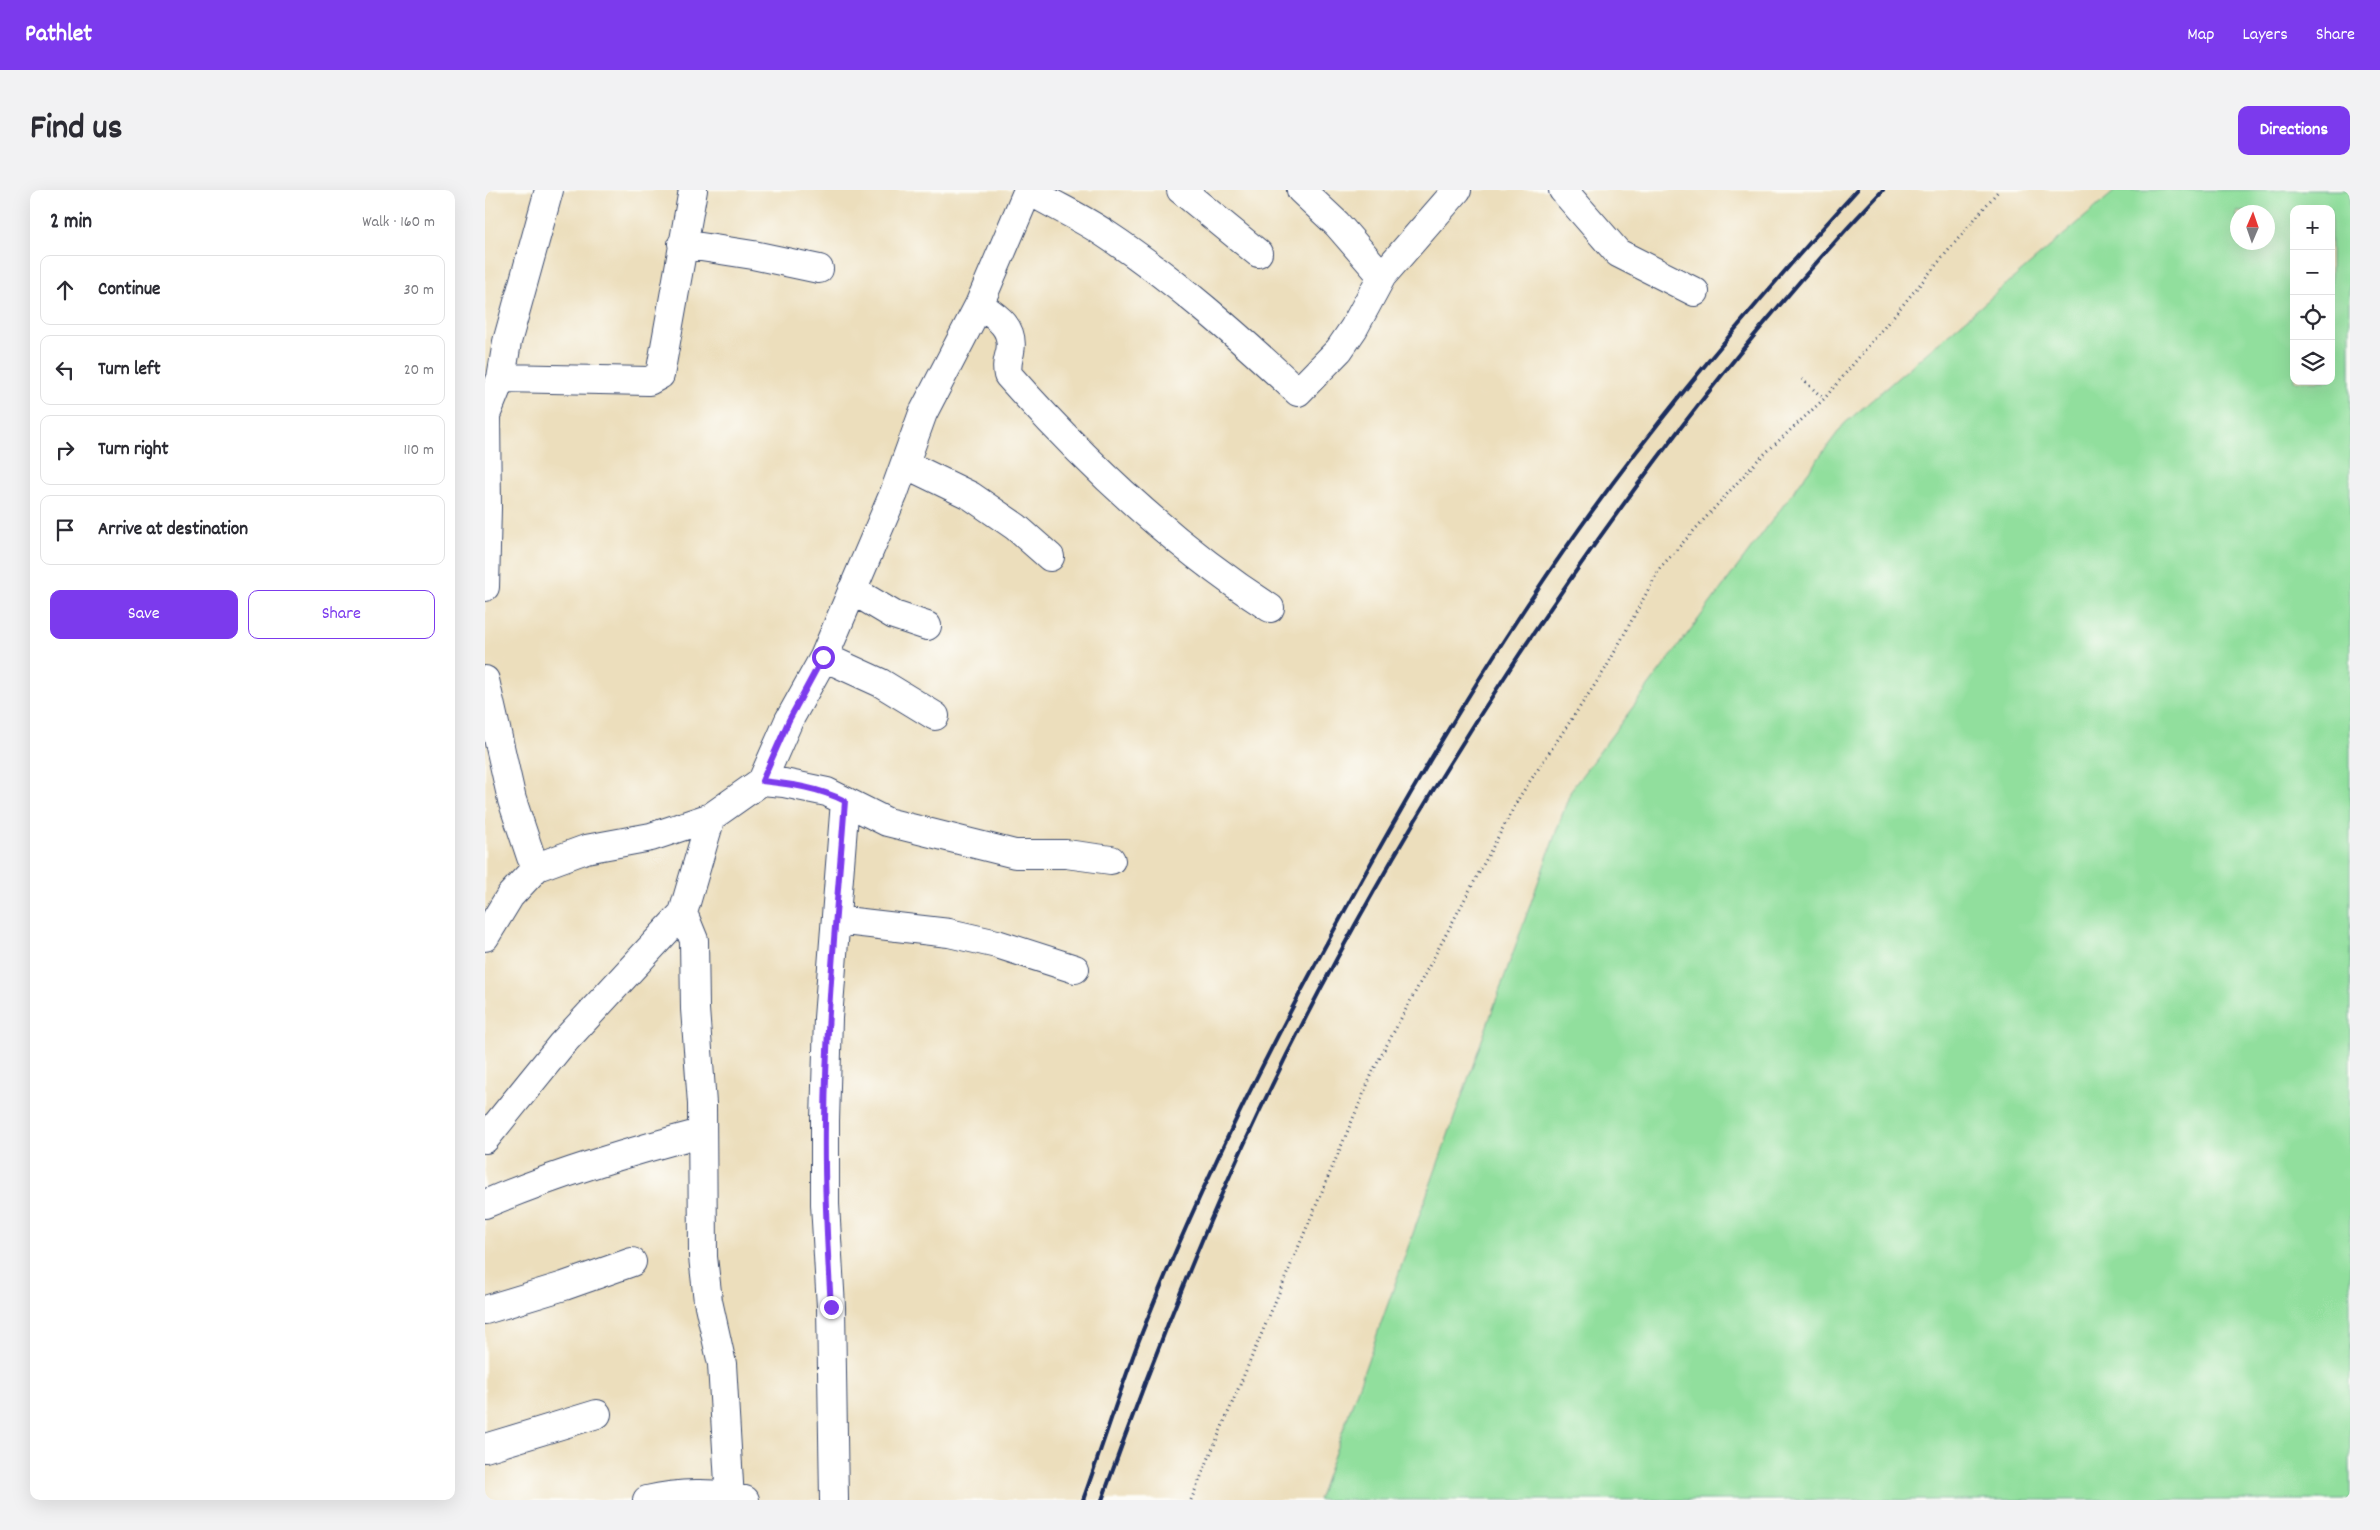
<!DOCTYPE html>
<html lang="en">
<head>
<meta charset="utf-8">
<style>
  body { margin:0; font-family:Dekko,sans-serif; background:#f2f2f3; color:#2b2b33 }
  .controls { position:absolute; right:15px; top:15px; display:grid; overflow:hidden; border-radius:10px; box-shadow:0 5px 20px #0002 }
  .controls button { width:45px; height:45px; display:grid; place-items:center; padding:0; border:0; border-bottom:1px solid #e1e1e2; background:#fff; color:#2b2b33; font:25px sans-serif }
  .compass { position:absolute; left:1745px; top:15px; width:45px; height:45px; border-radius:50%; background:#fff; box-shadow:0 5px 20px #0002; rotate:2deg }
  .stop { position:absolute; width:15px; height:15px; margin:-11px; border:4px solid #7c3aed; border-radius:50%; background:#fff }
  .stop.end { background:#7c3aed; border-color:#fff; box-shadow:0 1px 5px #0008 }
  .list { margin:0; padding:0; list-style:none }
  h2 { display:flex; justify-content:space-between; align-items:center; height:65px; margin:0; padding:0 20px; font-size:21px }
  h2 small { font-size:16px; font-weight:400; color:#7c7c81 }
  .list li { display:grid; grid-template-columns:32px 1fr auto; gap:15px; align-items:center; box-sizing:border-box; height:70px; margin:0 10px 10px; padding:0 10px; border:1px solid #e1e1e2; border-radius:10px }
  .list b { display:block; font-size:19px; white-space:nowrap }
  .list em { font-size:16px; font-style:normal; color:#7c7c81 }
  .actions { display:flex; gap:10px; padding:15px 20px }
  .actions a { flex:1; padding:11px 0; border:1px solid #7c3aed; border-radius:10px; text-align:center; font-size:18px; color:#7c3aed }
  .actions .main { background:#7c3aed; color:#fff }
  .icon { flex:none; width:28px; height:28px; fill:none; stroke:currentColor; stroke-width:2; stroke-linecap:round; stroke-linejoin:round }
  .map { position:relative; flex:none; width:1865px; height:1310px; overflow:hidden; border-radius:10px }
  header { display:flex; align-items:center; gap:30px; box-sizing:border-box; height:70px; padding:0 25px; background:#7c3aed; color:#fff }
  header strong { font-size:24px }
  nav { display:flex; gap:28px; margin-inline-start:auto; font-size:18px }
  .intro { display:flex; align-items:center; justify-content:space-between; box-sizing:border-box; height:120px; padding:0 30px }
  h1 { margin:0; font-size:35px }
  .button { padding:12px 22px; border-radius:10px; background:#7c3aed; color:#fff; font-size:18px; font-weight:700 }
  main { display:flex; gap:30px; padding:0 30px }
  aside { flex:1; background:#fff; border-radius:10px; box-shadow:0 5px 20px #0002 }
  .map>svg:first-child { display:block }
</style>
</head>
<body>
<header>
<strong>Pathlet</strong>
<nav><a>Map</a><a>Layers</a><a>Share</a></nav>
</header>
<div class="intro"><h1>Find us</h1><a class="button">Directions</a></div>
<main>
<aside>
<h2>2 min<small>Walk · 160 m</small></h2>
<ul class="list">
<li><svg class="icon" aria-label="ahead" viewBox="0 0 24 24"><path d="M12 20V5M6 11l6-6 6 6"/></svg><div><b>Continue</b></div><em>30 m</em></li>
<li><svg class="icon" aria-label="left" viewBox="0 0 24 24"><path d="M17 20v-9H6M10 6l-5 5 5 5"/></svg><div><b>Turn left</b></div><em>20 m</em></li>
<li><svg class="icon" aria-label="right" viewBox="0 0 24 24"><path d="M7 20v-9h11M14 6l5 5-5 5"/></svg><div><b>Turn right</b></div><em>110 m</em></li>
<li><svg class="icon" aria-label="arrive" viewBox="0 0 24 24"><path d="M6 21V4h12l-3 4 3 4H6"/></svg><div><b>Arrive at destination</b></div></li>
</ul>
<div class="actions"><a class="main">Save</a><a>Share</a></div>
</aside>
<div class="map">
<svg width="1865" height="1310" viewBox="0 0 1865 1310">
  <rect width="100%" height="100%" fill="#fdfcf7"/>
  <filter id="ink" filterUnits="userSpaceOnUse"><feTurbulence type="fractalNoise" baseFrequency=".02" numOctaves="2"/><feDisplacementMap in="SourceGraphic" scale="10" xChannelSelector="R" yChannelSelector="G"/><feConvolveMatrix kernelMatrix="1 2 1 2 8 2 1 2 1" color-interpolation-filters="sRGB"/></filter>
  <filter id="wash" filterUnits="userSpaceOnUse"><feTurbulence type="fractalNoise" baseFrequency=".0096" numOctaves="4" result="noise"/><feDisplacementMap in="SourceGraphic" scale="20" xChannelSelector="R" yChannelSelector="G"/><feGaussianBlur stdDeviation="1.12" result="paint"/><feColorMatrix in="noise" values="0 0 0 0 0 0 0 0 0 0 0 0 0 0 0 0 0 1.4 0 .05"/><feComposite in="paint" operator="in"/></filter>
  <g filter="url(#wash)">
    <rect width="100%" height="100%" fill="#ecdebc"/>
    <path fill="#91df9d" stroke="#56877e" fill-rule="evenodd" d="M 1631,0 L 1865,0 L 1865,1310 L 833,1310 L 1086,600 L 1359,234 ZM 1809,19 L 1846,19 L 1846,191 L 1809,191 ZM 1752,22 L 1782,22 L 1782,52 L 1752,52 Z"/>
  </g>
  <g filter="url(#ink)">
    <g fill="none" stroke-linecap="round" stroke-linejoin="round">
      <defs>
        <path id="street" d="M 543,0 C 568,15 595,27 619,43 C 689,89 752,145 813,202 L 854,160 L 869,138 L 897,86 L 972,0
          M 696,0 L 773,63
          M 816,0 L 852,34 L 897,86
          M 1078,0 L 1133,63 L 1210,102
          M 197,54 L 268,65 L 334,79
          M 494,115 C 511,126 530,137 525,162 C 523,170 521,176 523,185 C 601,273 686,354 785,418
          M 16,188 L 164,191 L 175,185 L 208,0
          M 420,274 L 486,306 L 531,337 L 565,367
          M 0,397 L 2,318 L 1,225 L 16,188 L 22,152 L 64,0
          M 367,400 L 409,425 L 442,436
          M 339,467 L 396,493 L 450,526
          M 0,490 L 27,610 L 46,667 L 52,677
          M 277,591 L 299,593 L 342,602 L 402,632 L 530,664 L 581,664 L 626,670
          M 198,723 L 209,750 L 210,819 L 217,914 L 218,1067 L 223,1111 L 237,1174 L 245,1310
          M 351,730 L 464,743 L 512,754 L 590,779
          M 0,747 L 25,706 L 52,677 L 101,659 L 166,647 L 226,627 L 277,591 L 304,530 L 339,467 L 409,303 L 438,223 L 494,115 L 543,0
          M 0,949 L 76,855 L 198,723 L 226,627
          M 0,1014 C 70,984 143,962 216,943
          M 0,1120 L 79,1096 L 147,1072
          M 0,1258 L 112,1224
          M 162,1310 C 192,1303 231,1301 260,1310
          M 349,1310 L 346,1117 L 340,1014 L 340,931 L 343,828 L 360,611"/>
      </defs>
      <use href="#street" stroke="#3a496c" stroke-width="30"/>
      <path stroke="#3a496c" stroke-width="3" stroke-dasharray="1 4" stroke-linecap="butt" d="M 1317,189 L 1339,209
        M 706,1310 L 889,879 L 1035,606 L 1121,478 L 1175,378 L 1272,271 L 1339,209 L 1514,0"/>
      <use href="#street" stroke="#fff" stroke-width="28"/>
      <path stroke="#1b2f5e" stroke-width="4" d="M 598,1310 C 617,1257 634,1203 654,1150 C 712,1002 783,859 860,720 C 918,614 979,509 1046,409 C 1142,264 1255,129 1372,0
        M 617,1310 C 649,1220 683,1131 720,1043 C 803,845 910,654 1028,474 C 1138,307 1260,145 1398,0"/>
    </g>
  </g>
  <g fill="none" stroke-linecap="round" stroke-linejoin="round" filter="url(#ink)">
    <path stroke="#7c3aed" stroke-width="6" d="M 338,467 L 304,530 L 277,591 C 306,594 334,598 360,611 C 352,718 341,824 340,932 C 339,993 342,1055 346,1117"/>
  </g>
</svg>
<div class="controls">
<button>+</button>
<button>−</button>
<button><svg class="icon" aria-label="locate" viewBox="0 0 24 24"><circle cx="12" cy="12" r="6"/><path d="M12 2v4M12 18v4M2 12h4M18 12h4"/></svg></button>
<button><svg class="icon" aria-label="layers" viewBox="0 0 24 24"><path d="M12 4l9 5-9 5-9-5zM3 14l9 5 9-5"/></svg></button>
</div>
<svg class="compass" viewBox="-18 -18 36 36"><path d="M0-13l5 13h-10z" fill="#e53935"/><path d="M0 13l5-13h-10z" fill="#7c7c81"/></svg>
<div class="stop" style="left:338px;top:467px"></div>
<div class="stop end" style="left:346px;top:1117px"></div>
</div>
</main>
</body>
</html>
